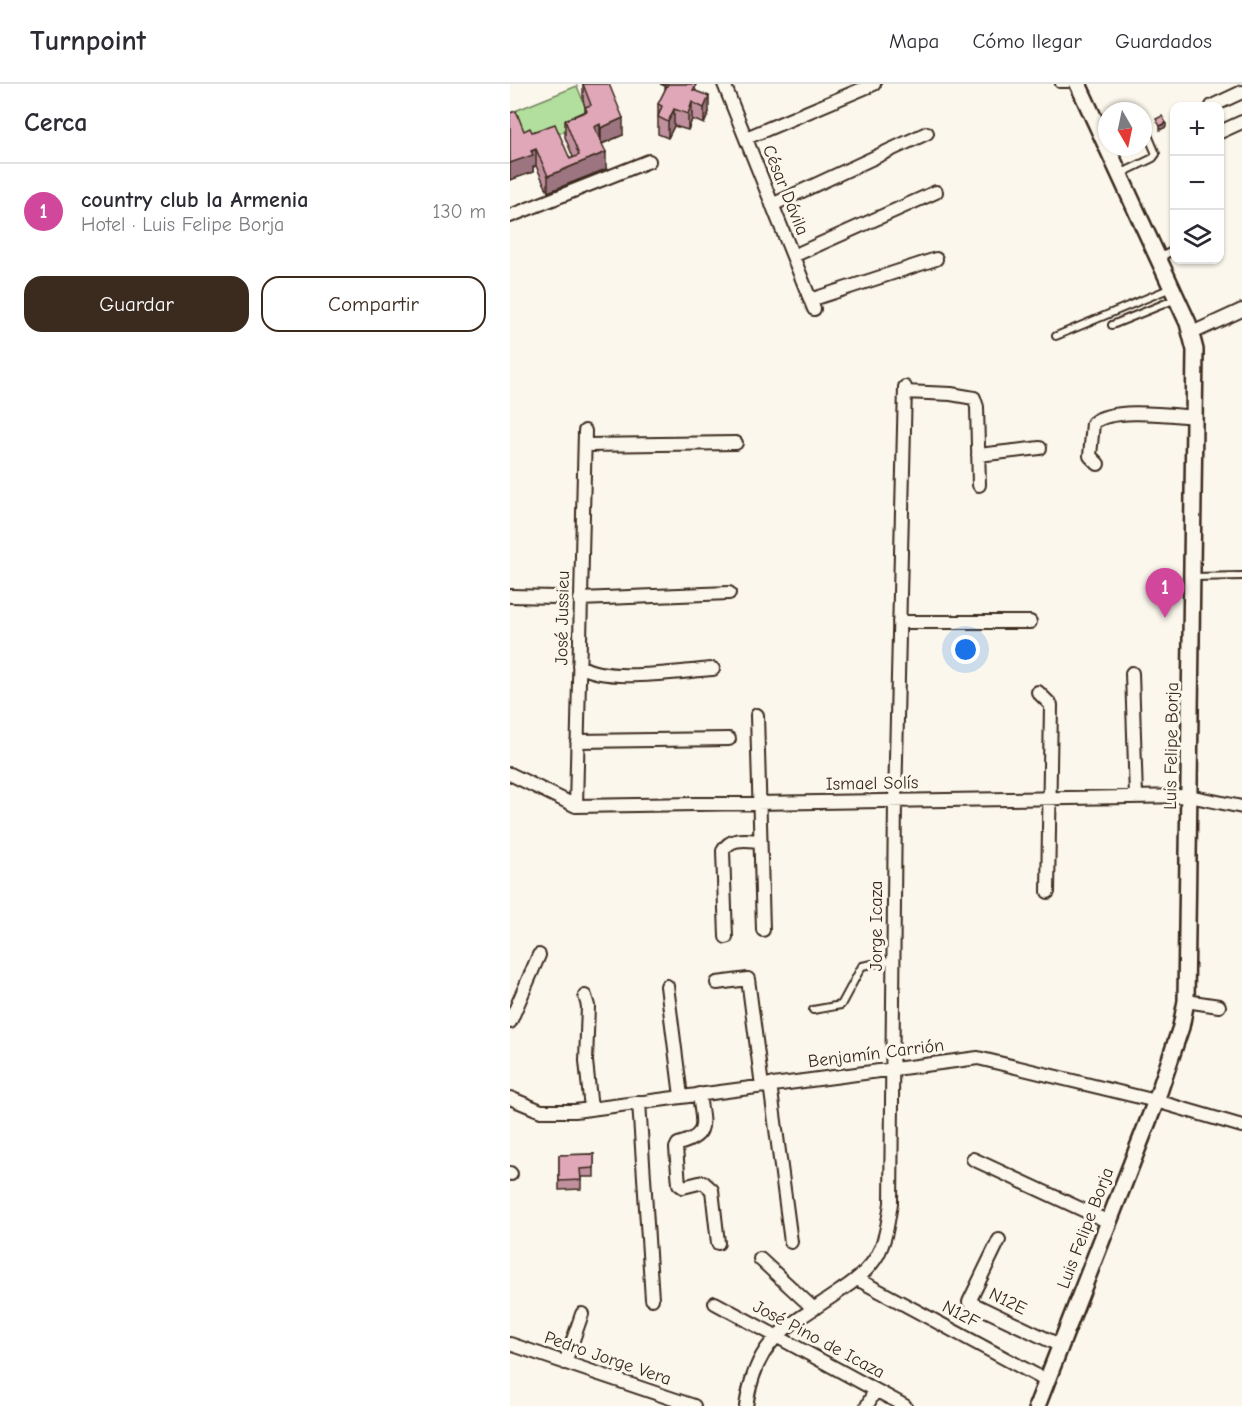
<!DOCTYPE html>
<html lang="es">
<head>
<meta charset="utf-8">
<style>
  body { margin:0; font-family:"Comic Neue",sans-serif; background:#f7f7f7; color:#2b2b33 }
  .controls { position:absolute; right:18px; top:18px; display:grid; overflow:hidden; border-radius:12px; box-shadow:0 2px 4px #0004 }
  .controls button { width:54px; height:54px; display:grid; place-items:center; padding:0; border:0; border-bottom:2px solid #e1e1e2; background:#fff; color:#2b2b33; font:30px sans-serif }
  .compass { position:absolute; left:588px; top:18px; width:54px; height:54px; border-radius:50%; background:#fff; box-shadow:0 2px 4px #0004; rotate:171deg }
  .you { position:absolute; left:456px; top:566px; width:21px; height:21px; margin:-15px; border:4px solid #fff; border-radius:50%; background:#1a73e8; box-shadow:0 0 0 9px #1a73e833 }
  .badge { display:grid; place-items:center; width:39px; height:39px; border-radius:50%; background:#3b2a1e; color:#fff; font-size:20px; font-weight:700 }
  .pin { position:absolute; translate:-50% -50px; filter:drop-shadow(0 2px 3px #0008) }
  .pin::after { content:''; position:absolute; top:32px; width:21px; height:18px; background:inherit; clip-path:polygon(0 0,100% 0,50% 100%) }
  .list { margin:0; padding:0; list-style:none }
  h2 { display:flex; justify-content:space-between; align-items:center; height:78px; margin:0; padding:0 24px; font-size:26px }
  h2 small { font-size:20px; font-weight:400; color:#7c7c81 }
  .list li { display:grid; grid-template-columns:39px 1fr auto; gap:18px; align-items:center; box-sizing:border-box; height:96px; padding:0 24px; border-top:2px solid #e1e1e2 }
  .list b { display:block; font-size:22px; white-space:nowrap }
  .list p { margin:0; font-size:20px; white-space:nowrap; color:#7c7c81 }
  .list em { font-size:20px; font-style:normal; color:#7c7c81 }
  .actions { display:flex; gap:12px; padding:18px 24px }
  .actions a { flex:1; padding:14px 0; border:2px solid #3b2a1e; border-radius:18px; text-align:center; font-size:21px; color:#3b2a1e }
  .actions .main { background:#3b2a1e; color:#fff }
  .icon { flex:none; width:33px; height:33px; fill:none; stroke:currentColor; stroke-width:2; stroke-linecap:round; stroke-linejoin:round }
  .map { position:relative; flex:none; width:732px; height:1322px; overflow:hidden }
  header { display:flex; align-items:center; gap:36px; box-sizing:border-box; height:84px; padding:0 30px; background:#fff; border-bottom:2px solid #e1e1e2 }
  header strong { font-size:28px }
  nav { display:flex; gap:33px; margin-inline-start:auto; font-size:21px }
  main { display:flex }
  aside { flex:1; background:#fff }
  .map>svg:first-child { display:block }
</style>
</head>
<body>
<header>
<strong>Turnpoint</strong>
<nav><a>Mapa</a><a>Cómo llegar</a><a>Guardados</a></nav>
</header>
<main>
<aside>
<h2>Cerca<small></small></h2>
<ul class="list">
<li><span class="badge" style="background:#d1479c">1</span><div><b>country club la Armenia</b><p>Hotel · Luis Felipe Borja</p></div><em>130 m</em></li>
</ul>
<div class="actions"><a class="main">Guardar</a><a>Compartir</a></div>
</aside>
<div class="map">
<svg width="732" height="1322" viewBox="0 0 732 1322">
  <rect width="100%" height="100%" fill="#fbf7ec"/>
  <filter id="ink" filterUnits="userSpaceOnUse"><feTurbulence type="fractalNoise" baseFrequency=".0167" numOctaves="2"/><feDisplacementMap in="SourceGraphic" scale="12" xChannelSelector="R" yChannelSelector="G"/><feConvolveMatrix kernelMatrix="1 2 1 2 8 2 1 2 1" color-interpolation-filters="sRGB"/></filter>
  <g filter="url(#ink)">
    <path fill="#b2df9e" stroke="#76845e" stroke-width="1.5" d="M 67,2 L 81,37 L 14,63 L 0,29 Z"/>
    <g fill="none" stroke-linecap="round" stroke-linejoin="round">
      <defs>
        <path id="service" d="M 549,0 L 558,0
          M 610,90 L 643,74 L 646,70 L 638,51 L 633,48
          M 649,174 L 664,166
          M 602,241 L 666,215
          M 546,252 L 661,204
          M 683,493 L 732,492
          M 303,926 L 331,921 L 352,882 L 383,876"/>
        <path id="minor" d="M 214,0 L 304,225
          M 702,22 L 732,8
          M 710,48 L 732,38
          M 236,54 L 364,0
          M 262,121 L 417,49
          M 0,132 L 139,77
          M 283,172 L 426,108
          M 300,216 L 426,175
          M 682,249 L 732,226
          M 395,308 L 441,310 L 464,314 L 467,323 L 469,401
          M 75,361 L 226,359
          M 468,371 L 530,364
          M 588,380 L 580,372 L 583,339 C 602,323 660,331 685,333
          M 0,512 L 45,513
          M 70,515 L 219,509
          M 389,538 L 520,538
          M 69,581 C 95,600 170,587 203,585
          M 622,589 L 626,713
          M 528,608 L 541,621 L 538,808
          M 247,631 L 253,846
          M 67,657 L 219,655
          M 0,690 L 66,722 L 679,712 L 732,723
          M 66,722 L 75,347
          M 216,853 L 213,767 C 220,753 236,756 250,757
          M 207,899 L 238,895 L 252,1002
          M 157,902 L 171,1012
          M 75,912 L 78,922 L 76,977 L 81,1025
          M 676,917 L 709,922
          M 0,938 L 29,871
          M 260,1000 L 281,1158
          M 189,1010 C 192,1039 201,1051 168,1060 L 166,1064 L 169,1100 L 173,1103 L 193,1098 L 202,1106 L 208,1159
          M 0,1014 L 31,1027 L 65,1027 L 468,974 L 646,1017 L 732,1042
          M 129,1018 L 142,1215
          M 463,1075 L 599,1138
          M 0,1089 L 1,1090
          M 489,1156 L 459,1218 L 551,1262
          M 250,1175 L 304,1225
          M 347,1195 L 537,1297
          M 205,1219 L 395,1322
          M 0,1260 L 184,1322
          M 55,1279 L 72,1230
          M 236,1322 C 247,1252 277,1244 330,1207 C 344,1198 358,1187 367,1172 C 376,1156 378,1138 381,1119 L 385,717 L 395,303
          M 357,1322 L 365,1306"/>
        <path id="tertiary" d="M 527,1322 L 646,1017 L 671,943 L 676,917 L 685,266 L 678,239 L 568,0"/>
      </defs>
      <use href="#service" stroke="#3b2a1e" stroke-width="10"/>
      <use href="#minor" stroke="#3b2a1e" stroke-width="16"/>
      <use href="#tertiary" stroke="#3b2a1e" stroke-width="20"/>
      <use href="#service" stroke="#fbf7ec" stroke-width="6"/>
      <use href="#minor" stroke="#fbf7ec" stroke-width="12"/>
      <use href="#tertiary" stroke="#fbf7ec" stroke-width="15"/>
    </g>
    <path fill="#c0909e" stroke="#3b2a1e" stroke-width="1.5" d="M 73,0 L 113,51 L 92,60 L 96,85 L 38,108 L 26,82 L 23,83 L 23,88 L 0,96 L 0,29 L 14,47 L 22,48 L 60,75 L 63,73 L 55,53 L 55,36 L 75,27 L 75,23 L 73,16 Z
      M 150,0 L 184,0 L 186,7 L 199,28 L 194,40 L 182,35 L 178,46 L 164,42 L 158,54 L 148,50 L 148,20 L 155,6 L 155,2 Z
      M 84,1070 L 84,1093 L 71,1093 L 71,1105 L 49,1106 L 49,1071 Z"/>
    <path fill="#9c7581" stroke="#3b2a1e" stroke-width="1.5" d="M 199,12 L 199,28 L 194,40 L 194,24 Z
      M 182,18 L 182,35 L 178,46 L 178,30 Z
      M 164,25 L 164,42 L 158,54 L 158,38 Z
      M 113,34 L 113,51 L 91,60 L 91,44 Z
      M 656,39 L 656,43 L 650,46 L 650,42 Z
      M 90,40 L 90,57 L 84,43 Z
      M 26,65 L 26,82 L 23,83 L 23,88 L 0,96 L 0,79 Z
      M 96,68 L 96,85 L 38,108 L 38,92 Z"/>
    <path fill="#dfa7b8" stroke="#3b2a1e" stroke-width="1.5" d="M 73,0 L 99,0 L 113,34 L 91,44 L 90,40 L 84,43 L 96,68 L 38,92 L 26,65 L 21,67 L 23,71 L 0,79 L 0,29 L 6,27 L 14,47 L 20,44 L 22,48 L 45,40 L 60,75 L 69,71 L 55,36 L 77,27 L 75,23 L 81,21 Z
      M 158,0 L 184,0 L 186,1 L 183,6 L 199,12 L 194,24 L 182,18 L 178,30 L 164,25 L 158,38 L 148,33 L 152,22 L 148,20 Z
      M 652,32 L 656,39 L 650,42 L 646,35 Z
      M 84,1070 L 84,1084 L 70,1085 L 71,1096 L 49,1097 L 49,1071 Z"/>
  </g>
  <g text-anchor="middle" stroke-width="6" stroke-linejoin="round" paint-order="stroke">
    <g font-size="18" fill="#3b2a1e" stroke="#fbf7ec">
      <text transform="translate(276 106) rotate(68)" y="6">César Dávila</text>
      <text transform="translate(52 534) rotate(-89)" y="6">José Jussieu</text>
      <text transform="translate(661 662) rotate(-89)" y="6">Luis Felipe Borja</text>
      <text transform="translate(362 699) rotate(-1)" y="6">Ismael Solís</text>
      <text transform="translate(366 842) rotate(-90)" y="6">Jorge Icaza</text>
      <text transform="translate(366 969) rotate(-7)" y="6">Benjamín Carrión</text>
      <text transform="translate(575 1144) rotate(-69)" y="6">Luis Felipe Borja</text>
      <text transform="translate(498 1217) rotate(26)" y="6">N12E</text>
      <text transform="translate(451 1230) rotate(28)" y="6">N12F</text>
      <text transform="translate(309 1255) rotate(28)" y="6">José Pino de Icaza</text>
      <text transform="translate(98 1274) rotate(19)" y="6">Pedro Jorge Vera</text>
    </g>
  </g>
</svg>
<div class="controls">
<button>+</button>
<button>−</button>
<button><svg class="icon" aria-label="layers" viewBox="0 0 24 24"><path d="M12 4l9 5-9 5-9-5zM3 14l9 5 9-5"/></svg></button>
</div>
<svg class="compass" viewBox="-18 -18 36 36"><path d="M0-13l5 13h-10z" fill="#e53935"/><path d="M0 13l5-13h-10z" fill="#7c7c81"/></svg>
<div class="you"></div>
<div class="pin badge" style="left:655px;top:534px;background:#d1479c">1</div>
</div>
</main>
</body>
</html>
